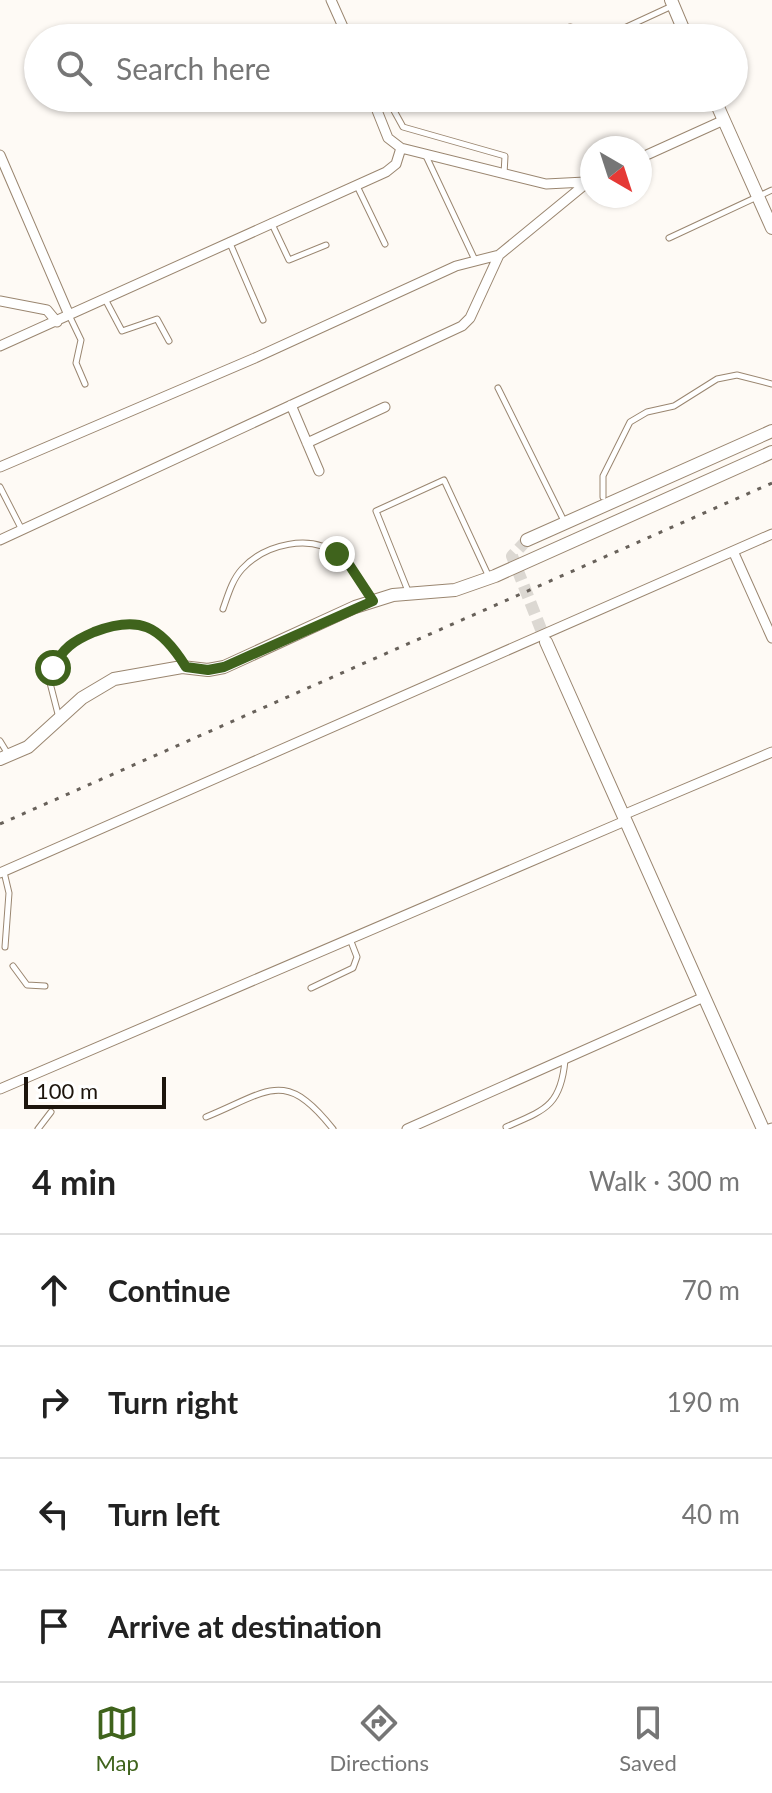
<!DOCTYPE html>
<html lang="en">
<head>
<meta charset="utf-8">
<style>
  body { margin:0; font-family:Lato,sans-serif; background:#f2f2f2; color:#222 }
  .compass { position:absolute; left:580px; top:136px; width:72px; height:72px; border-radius:50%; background:#fff; box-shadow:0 2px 6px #0004; rotate:141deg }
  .scale { position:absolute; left:24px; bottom:20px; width:142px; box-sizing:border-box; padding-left:8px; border:4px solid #1d150d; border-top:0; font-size:22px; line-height:28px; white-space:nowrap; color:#1d150d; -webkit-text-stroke:6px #fff; paint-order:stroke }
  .stop { position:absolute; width:24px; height:24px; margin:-18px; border:6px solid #3f631c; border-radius:50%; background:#fff }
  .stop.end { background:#3f631c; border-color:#fff; box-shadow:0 2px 8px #0008 }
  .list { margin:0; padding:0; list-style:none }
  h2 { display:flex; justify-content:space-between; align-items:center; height:104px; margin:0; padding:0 32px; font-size:34px }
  h2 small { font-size:26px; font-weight:400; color:#767676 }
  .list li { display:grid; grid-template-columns:52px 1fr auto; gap:24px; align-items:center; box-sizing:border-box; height:112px; padding:0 32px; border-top:2px solid #e0e0e0 }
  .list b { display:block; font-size:30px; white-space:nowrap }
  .list em { font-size:26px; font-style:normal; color:#767676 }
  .icon { flex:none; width:44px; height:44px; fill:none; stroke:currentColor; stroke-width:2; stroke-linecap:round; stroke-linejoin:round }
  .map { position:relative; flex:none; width:772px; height:1129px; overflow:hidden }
  .search { position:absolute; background:#fff; box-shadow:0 2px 6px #0004; left:24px; right:24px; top:24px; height:88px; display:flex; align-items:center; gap:20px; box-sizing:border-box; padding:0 28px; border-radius:44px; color:#767676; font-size:30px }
  .sheet { height:552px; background:#fff }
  nav { display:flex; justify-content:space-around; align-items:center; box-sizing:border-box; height:112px; border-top:2px solid #e0e0e0; background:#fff; font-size:22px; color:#767676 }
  nav a { display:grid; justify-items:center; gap:4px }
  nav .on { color:#3f631c }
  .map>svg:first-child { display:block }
</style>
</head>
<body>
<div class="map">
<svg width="772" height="1129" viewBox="0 0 772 1129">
  <rect width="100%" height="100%" fill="#fefaf5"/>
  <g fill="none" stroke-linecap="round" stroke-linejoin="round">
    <path stroke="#dcd8d2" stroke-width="12" stroke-dasharray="12 6" stroke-linecap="butt" d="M 527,540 L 512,556 L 546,642"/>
    <defs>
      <path id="lane" d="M 548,38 L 570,27 L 607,36 L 672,6
        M 387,98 L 403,127 L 505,156 L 504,174
        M 426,156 L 475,260
        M 357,186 L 385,244
        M 271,222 L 289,260 L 326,245
        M 669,238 L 772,190
        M 229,241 L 263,320
        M 105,299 L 122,331 L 157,319 L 169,341
        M 69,315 L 81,340 L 76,363 L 85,384
        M 498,388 L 565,523
        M 0,487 L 22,530
        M 603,497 L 603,476 L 630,422 L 647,412 L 674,406 L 717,379 L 737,375 L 772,384
        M 408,591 L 376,511 L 444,480 L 489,577
        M 223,609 C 228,595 232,580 242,569 C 265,544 311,533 338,555 C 353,567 362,585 372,601
        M 59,718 L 49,679 C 58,653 69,642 94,632 C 140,615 160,625 186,667
        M 0,741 L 8,754
        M 4,872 L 9,893 L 5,947
        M 13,966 L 27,985 L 45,986
        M 311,988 L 353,968 L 357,957 L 350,939
        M 206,1117 C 268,1092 284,1067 333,1129
        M 506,1127 C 545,1110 561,1106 565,1060
        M 38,1129 L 51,1112"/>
      <path id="street" d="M 331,0 L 348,38
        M 372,98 L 388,138 L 401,148 L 546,184 L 585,182
        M 0,155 L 69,315
        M 640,158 L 724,120
        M 0,301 L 47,310 L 57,322
        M 0,346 L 386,172 L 396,164 L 401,148
        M 291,405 L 319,471
        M 307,443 L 385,407
        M 0,467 L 255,358 L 456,266 L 499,255 L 588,182
        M 0,540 L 462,326 L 470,318 L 499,255
        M 733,551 L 772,638
        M 623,815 L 772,752
        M 0,873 L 772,534
        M 0,1089 L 625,821
        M 407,1129 L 704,997
        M 769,1129 L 772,1128"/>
      <path id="secondary" d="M 671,0 L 687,38
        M 714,98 L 772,228
        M 527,540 L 772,431
        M 546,642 L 763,1129
        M 0,759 L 28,747 L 82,698 L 114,679 L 182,667 L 208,670 L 224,667 L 355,607 L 393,595 L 455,590 L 495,576 L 772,452"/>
    </defs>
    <use href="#lane" stroke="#9a8670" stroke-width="7"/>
    <use href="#street" stroke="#9a8670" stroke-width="11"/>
    <use href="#secondary" stroke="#9a8670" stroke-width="14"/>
    <use href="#lane" stroke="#fff" stroke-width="5"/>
    <use href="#street" stroke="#fff" stroke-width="9"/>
    <use href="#secondary" stroke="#fff" stroke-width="12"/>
    <path stroke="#68615a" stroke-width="3" stroke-dasharray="4 8" stroke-linecap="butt" d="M 0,824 L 772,483"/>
  </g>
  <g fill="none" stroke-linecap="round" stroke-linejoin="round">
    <path stroke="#3f631c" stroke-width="10" d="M 53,668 C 63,648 73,641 94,632 C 139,615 160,625 186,667 L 208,670 L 224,667 L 373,601 L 350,566 L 337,554"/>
  </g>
</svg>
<svg class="compass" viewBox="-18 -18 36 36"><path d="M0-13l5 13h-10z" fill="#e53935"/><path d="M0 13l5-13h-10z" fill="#767676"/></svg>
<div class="scale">100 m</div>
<div class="stop" style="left:53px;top:668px"></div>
<div class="stop end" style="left:337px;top:554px"></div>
<div class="search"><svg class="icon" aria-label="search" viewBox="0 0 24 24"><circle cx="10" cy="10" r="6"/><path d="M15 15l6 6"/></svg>Search here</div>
</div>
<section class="sheet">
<h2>4 min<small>Walk · 300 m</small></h2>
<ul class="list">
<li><svg class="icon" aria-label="ahead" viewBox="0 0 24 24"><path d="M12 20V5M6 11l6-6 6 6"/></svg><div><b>Continue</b></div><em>70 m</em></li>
<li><svg class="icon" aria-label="right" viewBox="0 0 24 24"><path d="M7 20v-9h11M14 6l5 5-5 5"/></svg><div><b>Turn right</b></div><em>190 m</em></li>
<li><svg class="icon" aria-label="left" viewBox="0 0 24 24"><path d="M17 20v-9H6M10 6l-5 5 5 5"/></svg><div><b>Turn left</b></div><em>40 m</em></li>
<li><svg class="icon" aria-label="arrive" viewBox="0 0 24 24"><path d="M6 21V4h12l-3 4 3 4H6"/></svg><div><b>Arrive at destination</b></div></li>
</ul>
</section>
<nav>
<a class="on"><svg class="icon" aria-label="map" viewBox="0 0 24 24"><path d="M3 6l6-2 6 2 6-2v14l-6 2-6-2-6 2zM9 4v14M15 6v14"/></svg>Map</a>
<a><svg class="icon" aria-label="directions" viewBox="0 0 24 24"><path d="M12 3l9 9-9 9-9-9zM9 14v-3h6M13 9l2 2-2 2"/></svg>Directions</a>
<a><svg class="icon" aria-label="saved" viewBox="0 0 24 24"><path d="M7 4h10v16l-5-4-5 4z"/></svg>Saved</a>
</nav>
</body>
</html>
